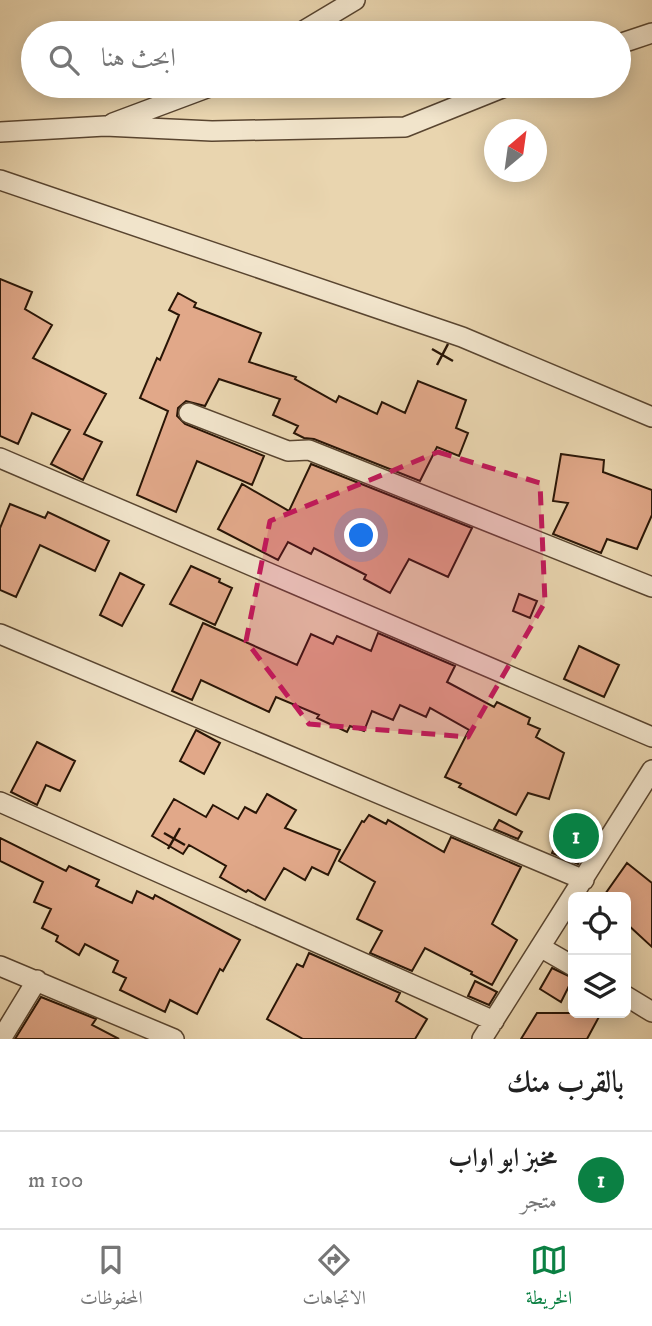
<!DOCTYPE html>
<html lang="ar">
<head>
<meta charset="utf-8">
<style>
  body { margin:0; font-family:"IM FELL DW Pica",Amiri,serif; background:#f2f2f2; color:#222; direction:rtl }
  .controls { position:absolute; right:21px; bottom:21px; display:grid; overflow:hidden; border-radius:10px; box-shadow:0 4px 18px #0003 }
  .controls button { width:63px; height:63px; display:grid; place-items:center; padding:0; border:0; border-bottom:2px solid #e0e0e0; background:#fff; color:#222; font:35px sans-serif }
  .compass { position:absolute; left:484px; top:119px; width:63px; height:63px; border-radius:50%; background:#fff; box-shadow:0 4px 18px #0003; rotate:29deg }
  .you { position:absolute; left:362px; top:536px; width:24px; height:24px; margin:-18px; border:5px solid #fff; border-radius:50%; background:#1a73e8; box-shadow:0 0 0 10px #1a73e833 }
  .badge { display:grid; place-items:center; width:46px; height:46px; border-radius:50%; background:#0b8043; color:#fff; font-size:23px; font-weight:700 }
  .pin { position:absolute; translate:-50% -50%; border:4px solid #fff; box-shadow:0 2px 7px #0006 }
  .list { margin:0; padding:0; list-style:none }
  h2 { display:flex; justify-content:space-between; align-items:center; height:91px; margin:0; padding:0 28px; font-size:30px }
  h2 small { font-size:23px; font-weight:400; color:#767676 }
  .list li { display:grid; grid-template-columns:46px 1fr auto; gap:21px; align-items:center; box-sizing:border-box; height:98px; padding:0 28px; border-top:2px solid #e0e0e0 }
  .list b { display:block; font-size:26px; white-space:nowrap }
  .list p { margin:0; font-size:23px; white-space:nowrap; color:#767676 }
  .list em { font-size:23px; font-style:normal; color:#767676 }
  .icon { flex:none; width:38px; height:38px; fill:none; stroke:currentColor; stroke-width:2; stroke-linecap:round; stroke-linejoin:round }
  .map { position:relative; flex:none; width:652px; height:1039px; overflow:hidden; direction:ltr }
  .search { position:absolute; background:#fff; box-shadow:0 4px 18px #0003; left:21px; right:21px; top:21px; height:77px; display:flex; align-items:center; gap:18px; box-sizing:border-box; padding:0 24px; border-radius:38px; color:#767676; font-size:26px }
  .sheet { height:189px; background:#fff }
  nav { display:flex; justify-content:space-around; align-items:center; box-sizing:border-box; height:98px; border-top:2px solid #e0e0e0; background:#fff; font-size:19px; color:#767676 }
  nav a { display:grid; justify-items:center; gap:4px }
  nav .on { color:#0b8043 }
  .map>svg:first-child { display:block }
</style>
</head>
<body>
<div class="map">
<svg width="652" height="1039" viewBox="0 0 652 1039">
  <rect width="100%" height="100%" fill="#e9d5af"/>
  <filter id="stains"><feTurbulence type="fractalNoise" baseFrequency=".00286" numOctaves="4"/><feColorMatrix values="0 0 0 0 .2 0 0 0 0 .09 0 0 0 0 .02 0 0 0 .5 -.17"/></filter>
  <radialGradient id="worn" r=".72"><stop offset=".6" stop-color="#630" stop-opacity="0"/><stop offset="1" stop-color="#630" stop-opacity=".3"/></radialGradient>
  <path fill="#e1a889" stroke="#291506" stroke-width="2" d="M 0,279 L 32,292 L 25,309 L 52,325 L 33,358 L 106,394 L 84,434 L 102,442 L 83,480 L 51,464 L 70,430 L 32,413 L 18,444 L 0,436 Z
    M 178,293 L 196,303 L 194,307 L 261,333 L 249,362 L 296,377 L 295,379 L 336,402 L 339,396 L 377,414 L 382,402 L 405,413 L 418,381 L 466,400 L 456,428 L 468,433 L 459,456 L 437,447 L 420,481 L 314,439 L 304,438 L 294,433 L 298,426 L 273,415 L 280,399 L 219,379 L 205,406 L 186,401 L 178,408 L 177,416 L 185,424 L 264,456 L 252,485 L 197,461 L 176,512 L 137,495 L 168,411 L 140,398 L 157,358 L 160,360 L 179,315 L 169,310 Z
    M 561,454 L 604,460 L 603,472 L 652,490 L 652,515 L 637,549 L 607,539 L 601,553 L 553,534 L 568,503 L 553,501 Z
    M 311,464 L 472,528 L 448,577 L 409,559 L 390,593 L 364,579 L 366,575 L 314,548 L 311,554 L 288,542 L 278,560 L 218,529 L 242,484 L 289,511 Z
    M 10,504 L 45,518 L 48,512 L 109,541 L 95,571 L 40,545 L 16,597 L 0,590 L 0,528 Z
    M 191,566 L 220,579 L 219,582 L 232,588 L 215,625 L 170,604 Z
    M 120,573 L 144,585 L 122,626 L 100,615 Z
    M 519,594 L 537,601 L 530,618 L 513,611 Z
    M 203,623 L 297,665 L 311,634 L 333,644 L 337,636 L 371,651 L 378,633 L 455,666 L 447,682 L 494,707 L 497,702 L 530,718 L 528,724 L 540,729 L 536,737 L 564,753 L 549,799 L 528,793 L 516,815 L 459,787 L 461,784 L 445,777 L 469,730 L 430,708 L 426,717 L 400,705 L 393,720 L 372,711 L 364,731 L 350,726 L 347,732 L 317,718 L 319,715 L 276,697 L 269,712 L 201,680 L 192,700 L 172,691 Z
    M 579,646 L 619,665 L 604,697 L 564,679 Z
    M 196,730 L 220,743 L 204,774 L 180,761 Z
    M 37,742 L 75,761 L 60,791 L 46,785 L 37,805 L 11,792 Z
    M 267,794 L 296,810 L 285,828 L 340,850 L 328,875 L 312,867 L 305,880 L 284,868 L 265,900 L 248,890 L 246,892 L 220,877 L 226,866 L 189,845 L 183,854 L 152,836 L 174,799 L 206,817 L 213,805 L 238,819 L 245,807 L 256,813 Z
    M 369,815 L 386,824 L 388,820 L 444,852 L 451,837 L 521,867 L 492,924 L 517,940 L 492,985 L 471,974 L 472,972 L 425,948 L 412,971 L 370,953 L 382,931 L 357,919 L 375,882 L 339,861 L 362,821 L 364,822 Z
    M 560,817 L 594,833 L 578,864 L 552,853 L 560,837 L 552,833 Z
    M 499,820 L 522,832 L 518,839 L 494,829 Z
    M 0,838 L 66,871 L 69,866 L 99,880 L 96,886 L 132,903 L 137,891 L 153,899 L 155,895 L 240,940 L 223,971 L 220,969 L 197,1014 L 170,1000 L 165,1012 L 120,990 L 126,978 L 113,972 L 118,961 L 85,944 L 79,955 L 56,941 L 58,936 L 42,928 L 51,909 L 34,902 L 43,882 L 0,861 Z
    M 627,863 L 652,883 L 652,947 L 626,923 L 626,897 L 603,897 Z
    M 309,953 L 400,993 L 396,1001 L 427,1019 L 415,1039 L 303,1039 L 267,1019 L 297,964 L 303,967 Z
    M 552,968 L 573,978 L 561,1002 L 540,989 Z
    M 475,981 L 497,992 L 489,1005 L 468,996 Z
    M 41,997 L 96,1019 L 92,1025 L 119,1039 L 15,1039 Z
    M 537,1013 L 601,1013 L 587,1039 L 521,1039 Z"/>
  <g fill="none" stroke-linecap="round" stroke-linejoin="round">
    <defs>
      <path id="street" d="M 300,33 L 355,0
        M 619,44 L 652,33
        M 113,123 L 212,86
        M 0,132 L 105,126 L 212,131 L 405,127 L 507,86
        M 0,180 L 462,337 L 652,417
        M 189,413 L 288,451 L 309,450 L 652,587
        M 0,458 L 652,737
        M 0,634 L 584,880
        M 0,802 L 494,1021
        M 540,947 L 573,966
        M 0,966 L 174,1039
        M 626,996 L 652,1012
        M 1,1039 L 37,980
        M 482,1039 L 652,770"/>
    </defs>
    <use href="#street" stroke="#594530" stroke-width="22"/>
    <use href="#street" stroke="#f1e4cb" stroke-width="19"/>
  </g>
  <path fill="#c2185b" fill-opacity="0.2" stroke="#c2185b" stroke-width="5" stroke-dasharray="14 9" stroke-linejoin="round" d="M 438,452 L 540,483 L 545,602 L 468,737 L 309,724 L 246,641 L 270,521 Z"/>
  <path fill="none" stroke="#291506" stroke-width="2.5" d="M 432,349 L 453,361M 437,365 L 448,344M 164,833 L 185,845M 168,849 L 180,828"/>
  <rect width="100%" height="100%" filter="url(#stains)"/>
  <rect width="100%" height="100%" fill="url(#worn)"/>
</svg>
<div class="controls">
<button><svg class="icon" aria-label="locate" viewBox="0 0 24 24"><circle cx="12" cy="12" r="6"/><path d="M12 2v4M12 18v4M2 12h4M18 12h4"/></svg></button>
<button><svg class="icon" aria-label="layers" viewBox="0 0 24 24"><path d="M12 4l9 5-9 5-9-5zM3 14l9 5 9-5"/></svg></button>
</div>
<svg class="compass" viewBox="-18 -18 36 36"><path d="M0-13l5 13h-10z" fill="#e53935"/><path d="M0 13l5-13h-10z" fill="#767676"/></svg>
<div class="you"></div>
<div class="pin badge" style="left:576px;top:836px">1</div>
<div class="search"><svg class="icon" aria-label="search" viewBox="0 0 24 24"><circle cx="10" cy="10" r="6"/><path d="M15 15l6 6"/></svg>ابحث هنا</div>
</div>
<section class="sheet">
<h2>بالقرب منك<small></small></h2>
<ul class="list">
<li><span class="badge">1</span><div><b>مخبز ابو اواب</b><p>متجر</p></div><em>100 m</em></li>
</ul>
</section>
<nav>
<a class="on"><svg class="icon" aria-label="map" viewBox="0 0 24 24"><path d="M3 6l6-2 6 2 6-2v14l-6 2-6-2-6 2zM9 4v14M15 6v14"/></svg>الخريطة</a>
<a><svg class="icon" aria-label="directions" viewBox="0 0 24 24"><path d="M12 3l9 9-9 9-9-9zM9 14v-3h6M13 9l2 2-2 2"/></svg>الاتجاهات</a>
<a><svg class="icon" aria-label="saved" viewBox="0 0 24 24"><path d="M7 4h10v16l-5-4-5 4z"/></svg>المحفوظات</a>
</nav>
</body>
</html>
